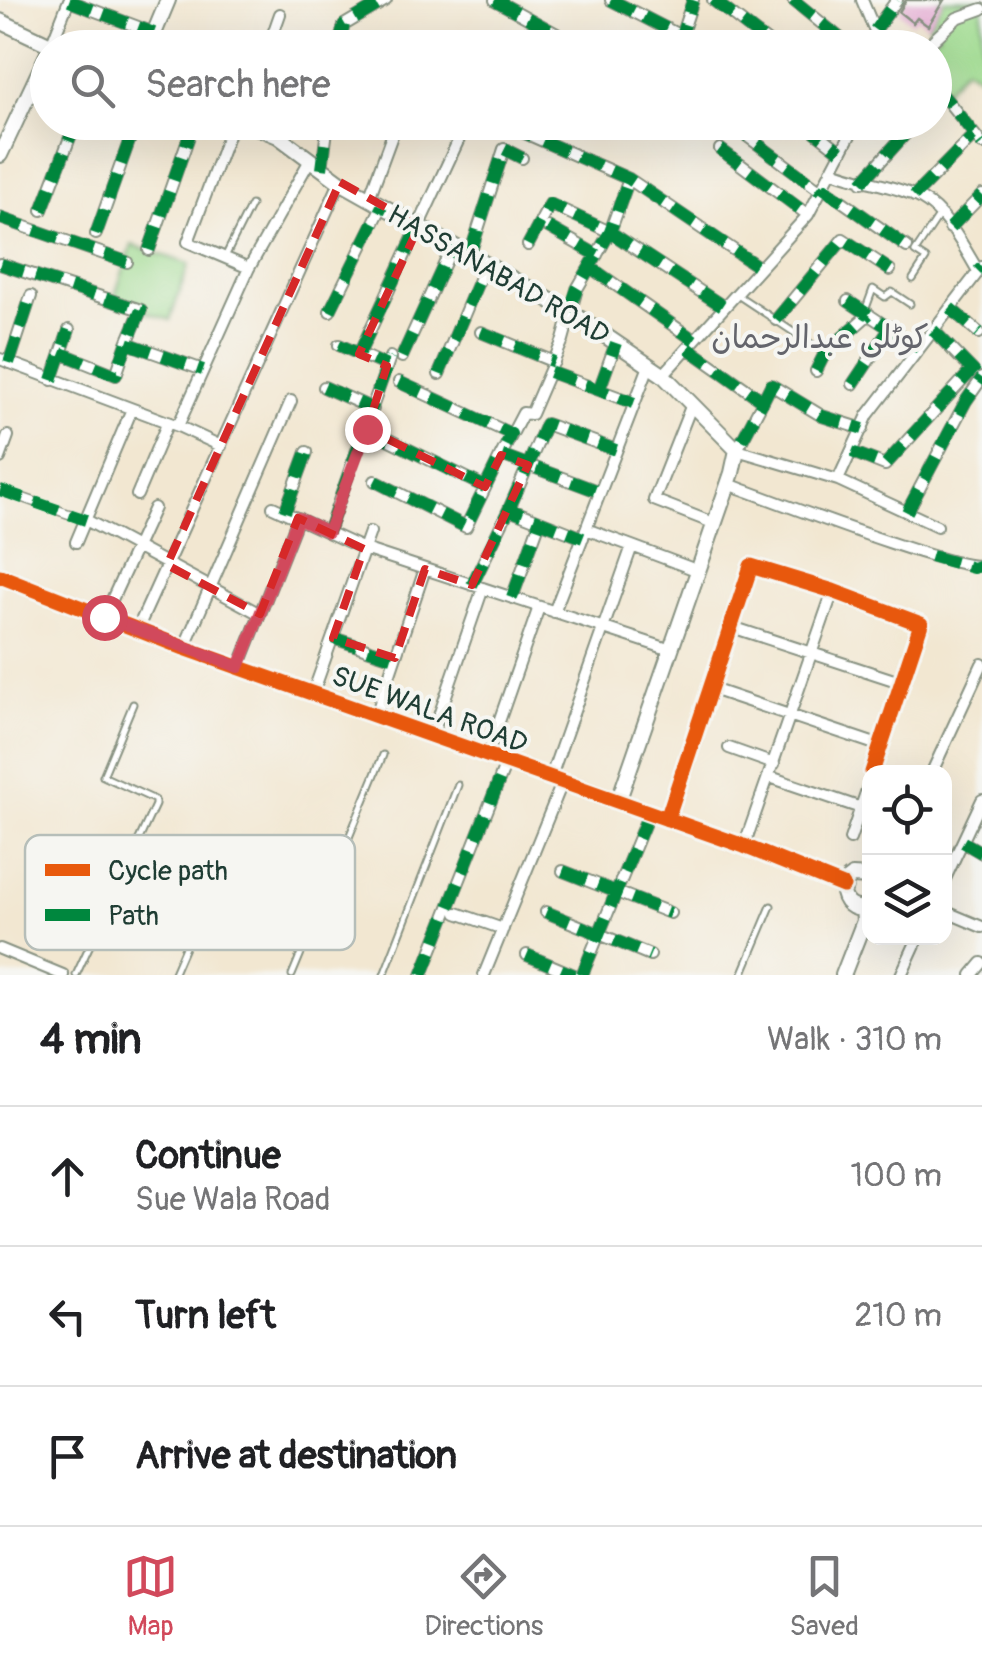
<!DOCTYPE html>
<html lang="en">
<head>
<meta charset="utf-8">
<style>
  body { margin:0; font-family:Pangolin,"Playpen Sans Arabic",sans-serif; background:#f2f2f2; color:#202124 }
  .controls { position:absolute; right:30px; bottom:30px; display:grid; overflow:hidden; border-radius:20px; box-shadow:0 10px 40px #0002 }
  .controls button { width:90px; height:90px; display:grid; place-items:center; padding:0; border:0; border-bottom:2px solid #e0e0e0; background:#fff; color:#202124; font:50px sans-serif }
  .stop { position:absolute; width:30px; height:30px; margin:-22px; border:8px solid #d1495b; border-radius:50%; background:#fff }
  .stop.end { background:#d1495b; border-color:#fff; box-shadow:0 2px 10px #0008 }
  .list { margin:0; padding:0; list-style:none }
  h2 { display:flex; justify-content:space-between; align-items:center; height:130px; margin:0; padding:0 40px; font-size:42px }
  h2 small { font-size:32px; font-weight:400; color:#757577 }
  .list li { display:grid; grid-template-columns:65px 1fr auto; gap:30px; align-items:center; box-sizing:border-box; height:140px; padding:0 40px; border-top:2px solid #e0e0e0 }
  .list b { display:block; font-size:38px; white-space:nowrap }
  .list p { margin:0; font-size:32px; white-space:nowrap; color:#757577 }
  .list em { font-size:32px; font-style:normal; color:#757577 }
  .icon { flex:none; width:55px; height:55px; fill:none; stroke:currentColor; stroke-width:2; stroke-linecap:round; stroke-linejoin:round }
  .map { position:relative; flex:none; width:982px; height:975px; overflow:hidden }
  .search { position:absolute; background:#fff; box-shadow:0 10px 40px #0002; left:30px; right:30px; top:30px; height:110px; display:flex; align-items:center; gap:25px; box-sizing:border-box; padding:0 35px; border-radius:55px; color:#757577; font-size:38px }
  .sheet { height:550px; background:#fff }
  nav { display:flex; justify-content:space-around; align-items:center; box-sizing:border-box; height:140px; border-top:2px solid #e0e0e0; background:#fff; font-size:28px; color:#757577 }
  nav a { display:grid; justify-items:center; gap:5px }
  nav .on { color:#d1495b }
  .map>svg:first-child { display:block }
</style>
</head>
<body>
<div class="map">
<svg width="982" height="975" viewBox="0 0 982 975">
  <rect width="100%" height="100%" fill="#f6f6f2"/>
  <filter id="ink" filterUnits="userSpaceOnUse"><feTurbulence type="fractalNoise" baseFrequency=".01" numOctaves="2"/><feDisplacementMap in="SourceGraphic" scale="20" xChannelSelector="R" yChannelSelector="G"/><feConvolveMatrix kernelMatrix="1 2 1 2 8 2 1 2 1" color-interpolation-filters="sRGB"/></filter>
  <filter id="wash" filterUnits="userSpaceOnUse"><feTurbulence type="fractalNoise" baseFrequency=".0048" numOctaves="4" result="noise"/><feDisplacementMap in="SourceGraphic" scale="40" xChannelSelector="R" yChannelSelector="G"/><feGaussianBlur stdDeviation="2.25" result="paint"/><feColorMatrix in="noise" values="0 0 0 0 0 0 0 0 0 0 0 0 0 0 0 0 0 1.4 0 .05"/><feComposite in="paint" operator="in"/></filter>
  <g filter="url(#wash)">
    <rect width="100%" height="100%" fill="#f2e7d1"/>
    <path fill="#9eda8e" stroke="#5e8c61" stroke-width="2.5" d="M 939,0 L 982,0 L 982,77 L 965,67 L 942,94 L 935,87 L 934,48 L 925,48 L 939,34 L 928,26 L 942,3 Z
      M 132,245 L 189,264 L 170,320 L 113,301 Z"/>
    <g id="blocks">
      <path fill="#e5afd4" d="M 906,0 L 944,0 L 928,26 L 917,18 L 913,23 L 899,12 Z"/>
    </g>
  </g>
  <g filter="url(#ink)">
    <use href="#blocks" fill-opacity="0" stroke="#889282" stroke-width="2.5"/>
    <g fill="none" stroke-linecap="round" stroke-linejoin="round">
      <defs>
        <path id="service" d="M 225,257 L 251,205
          M 913,279 L 926,259 L 915,252 L 939,216
          M 736,294 L 825,353
          M 865,311 L 873,289 L 885,297 L 892,292 L 910,304
          M 121,878 L 202,908 L 173,975
          M 76,975 L 155,805 L 155,800 L 103,776 L 133,704
          M 292,975 L 383,755
          M 384,975 L 458,785
          M 742,975 L 771,906"/>
        <path id="pedestrian" d="M 0,490 L 86,520"/>
        <path id="minor" d="M 495,0 L 582,48
          M 611,0 L 704,48
          M 713,0 L 775,48
          M 793,0 L 852,48
          M 862,0 L 878,38 L 890,48
          M 69,1 L 154,33
          M 875,30 L 897,0
          M 51,45 L 69,0
          M 268,48 L 280,14
          M 338,48 L 344,25 L 386,0
          M 677,48 L 693,0
          M 925,48 L 957,18 L 982,9
          M 934,103 L 942,94 L 982,144
          M 233,122 L 188,242 L 249,268
          M 728,122 L 821,191
          M 803,122 L 840,151
          M 509,126 L 629,179 L 760,268
          M 720,149 L 808,215
          M 322,169 L 328,122
          M 831,170 C 859,182 893,184 920,198 C 946,212 964,247 978,271
          M 862,182 L 916,122
          M 822,187 L 907,247
          M 914,196 L 973,136
          M 369,198 L 397,122
          M 42,210 L 76,122
          M 0,218 L 127,262
          M 548,227 L 597,255
          M 950,228 L 982,195
          M 96,234 L 136,122
          M 528,245 L 550,204 L 610,232 L 724,307
          M 149,250 L 194,122
          M 470,254 L 504,149 L 522,158
          M 0,264 L 141,310 L 127,343 L 203,370
          M 590,267 L 694,340
          M 848,301 L 919,348
          M 950,308 L 979,333
          M 330,311 L 382,206
          M 776,320 L 843,239 L 890,270
          M 933,330 L 973,371
          M 481,332 L 554,362
          M 339,345 L 387,366
          M 688,348 L 763,401 L 737,450 L 838,480 L 937,526
          M 61,353 L 116,375 L 127,343
          M 359,354 L 466,124
          M 402,357 L 453,245
          M 0,359 L 178,426 L 249,268 L 310,160
          M 9,363 L 31,296
          M 816,371 L 825,353 L 869,314
          M 550,372 L 634,403
          M 439,374 L 486,263
          M 663,375 L 808,215 L 857,122
          M 52,380 L 69,330
          M 399,382 L 511,434
          M 853,384 L 891,327
          M 324,387 L 373,409
          M 599,390 L 616,343
          M 763,401 L 771,385 L 822,416 L 863,429
          M 692,404 L 654,500 L 713,523
          M 178,426 L 221,446
          M 367,429 L 485,487
          M 852,452 L 885,465 L 972,370
          M 0,458 L 8,436
          M 838,480 L 868,415 L 982,267
          M 375,481 L 466,527 L 501,455
          M 728,484 C 765,497 959,573 982,565
          M 600,492 L 501,455 L 523,413 L 531,414 L 563,340 L 577,289 L 610,232 L 629,179
          M 137,495 L 168,422
          M 273,507 L 364,549 L 671,650
          M 509,509 L 546,424 L 616,450
          M 285,512 L 307,452
          M 907,512 L 966,401 L 982,378
          M 86,520 L 260,614
          M 586,529 L 632,546
          M 328,532 L 390,357
          M 76,542 L 132,409
          M 472,585 L 509,509 L 583,538
          M 512,598 L 540,521
          M 554,612 L 649,366
          M 104,617 L 154,508
          M 732,627 L 903,683
          M 137,630 L 340,182
          M 333,638 L 395,658
          M 184,648 L 291,401
          M 239,667 L 298,518
          M 712,689 L 881,746
          M 313,693 L 370,532
          M 376,715 L 425,569
          M 432,736 L 483,588
          M 729,748 L 774,764
          M 487,756 L 539,607
          M 932,772 L 982,664
          M 770,777 L 861,808
          M 550,779 L 632,546 L 696,570
          M 667,819 L 751,566 L 833,591 L 921,624 L 872,772
          M 850,839 L 870,781
          M 963,842 L 982,853
          M 744,846 L 833,591
          M 563,871 L 670,913
          M 944,881 L 982,800
          M 944,911 L 982,927
          M 546,912 L 650,955
          M 457,913 L 503,929
          M 0,949 L 63,975
          M 527,955 L 574,975
          M 422,975 L 506,763
          M 484,975 L 562,783
          M 582,975 L 649,813
          M 901,975 L 918,938
          M 972,975 L 982,963"/>
        <path id="tertiary" d="M 0,21 L 57,48
          M 148,48 L 168,0
          M 244,122 L 278,136 L 340,182 L 569,311 L 663,375 L 737,450 L 732,473 L 618,802
          M 0,155 L 48,53
          M 0,576 L 184,648 L 744,846 L 843,886
          M 870,877 L 852,876 L 847,880 L 843,893 C 846,906 857,912 870,906
          M 843,975 L 864,921 L 863,909"/>
      </defs>
      <use href="#service" stroke="#889282" stroke-width="9"/>
      <use href="#pedestrian" stroke="#889282" stroke-width="11"/>
      <use href="#minor" stroke="#889282" stroke-width="14"/>
      <use href="#tertiary" stroke="#889282" stroke-width="18"/>
      <use href="#service" stroke="#fff" stroke-width="5"/>
      <use href="#pedestrian" stroke="#fff" stroke-width="8"/>
      <use href="#minor" stroke="#fff" stroke-width="10"/>
      <use href="#tertiary" stroke="#fff" stroke-width="14"/>
      <path stroke="#00873e" stroke-width="12" stroke-dasharray="25 12" stroke-linecap="butt" d="M 495,0 L 582,48
        M 611,0 L 704,48
        M 713,0 L 775,48
        M 793,0 L 852,48
        M 69,1 L 154,33
        M 875,30 L 897,0
        M 338,48 L 344,25 L 386,0
        M 677,48 L 693,0
        M 934,103 L 942,94 L 982,144
        M 728,122 L 821,191
        M 803,122 L 840,151
        M 509,126 L 629,179 L 760,268
        M 720,149 L 808,215
        M 322,169 L 328,122
        M 862,182 L 916,122
        M 822,187 L 907,247
        M 914,196 L 973,136
        M 42,210 L 76,122
        M 0,218 L 127,262
        M 548,227 L 597,255
        M 950,228 L 982,195
        M 96,234 L 136,122
        M 528,245 L 550,204 L 610,232 L 724,307
        M 149,250 L 194,122
        M 470,254 L 504,149 L 522,158
        M 0,264 L 141,310 L 127,343 L 203,370
        M 590,267 L 694,340
        M 978,271 L 982,267
        M 848,301 L 919,348
        M 950,308 L 979,333
        M 330,311 L 382,206
        M 569,311 L 577,289 L 610,232 L 629,179
        M 776,320 L 843,239 L 890,270
        M 933,330 L 978,376
        M 481,332 L 554,362
        M 339,345 L 387,366
        M 688,348 L 763,401 L 737,450
        M 61,353 L 116,375 L 127,343
        M 359,354 L 419,226
        M 402,357 L 453,245
        M 9,363 L 31,296
        M 816,371 L 825,353 L 869,314
        M 550,372 L 634,403
        M 439,374 L 486,263
        M 52,380 L 69,330
        M 399,382 L 511,434 L 501,455 L 600,492
        M 853,384 L 891,327
        M 324,387 L 373,409
        M 599,390 L 616,343
        M 763,401 L 771,385 L 822,416 L 863,429
        M 367,429 L 485,487
        M 852,452 L 885,465 L 972,370
        M 375,481 L 466,527 L 501,455
        M 0,490 L 86,520
        M 509,509 L 546,424 L 616,450
        M 285,512 L 307,452
        M 907,512 L 966,401 L 982,378
        M 328,532 L 390,357
        M 931,556 L 973,568 L 982,565
        M 472,585 L 509,509 L 583,538
        M 512,598 L 540,521
        M 333,638 L 395,658
        M 963,842 L 982,853
        M 563,871 L 670,913
        M 546,912 L 650,955
        M 527,955 L 574,975
        M 422,975 L 506,763
        M 582,975 L 649,813"/>
      <defs>
        <path id="cycleway" d="M 0,576 L 184,648 L 744,846 L 843,886
          M 667,819 L 751,566 L 833,591 L 921,624 L 872,772"/>
      </defs>
      <use href="#cycleway" stroke="#f6f6f2" stroke-width="21"/>
      <use href="#cycleway" stroke="#e8590c" stroke-width="15"/>
    </g>
  </g>
  <g fill="none" stroke-linecap="round" stroke-linejoin="round" filter="url(#ink)">
    <path stroke="#d1495b" stroke-width="12" d="M 104,617 L 239,667 L 298,518 L 328,532 L 367,429"/>
  </g>
  <path fill="none" stroke="#d62828" stroke-width="8" stroke-dasharray="20 12" stroke-linejoin="round" d="M 340,182 L 419,226 L 359,354 L 387,366 L 367,429 L 485,487 L 501,455 L 528,465 L 472,585 L 425,569 L 395,658 L 333,638 L 364,549 L 298,518 L 260,614 L 167,565 Z"/>
  <g text-anchor="middle" stroke-width="8" stroke-linejoin="round" paint-order="stroke">
    <g font-size="28" fill="#1f3d34" stroke="#f6f6f2">
      <text transform="translate(499 274) rotate(30)" y="10">HASSANABAD ROAD</text>
      <text transform="translate(430 709) rotate(20)" y="10">SUE WALA ROAD</text>
    </g>
    <g font-size="32" fill="#64656c" stroke="#f6f6f2">
      <text x="820" y="348">کوٹلی عبدالرحمان</text>
    </g>
  </g>
  <rect x="25" y="835" width="330" height="115" rx="15" fill="#f6f6f2" stroke="#b6beb9" stroke-width="2.5"/>
  <rect x="45" y="864" width="45" height="12" fill="#e8590c"/>
  <rect x="45" y="909" width="45" height="12" fill="#00873e"/>
  <g font-size="28" fill="#1f3d34">
    <text x="108" y="880">Cycle path</text>
    <text x="108" y="925">Path</text>
  </g>
</svg>
<div class="controls">
<button><svg class="icon" aria-label="locate" viewBox="0 0 24 24"><circle cx="12" cy="12" r="6"/><path d="M12 2v4M12 18v4M2 12h4M18 12h4"/></svg></button>
<button><svg class="icon" aria-label="layers" viewBox="0 0 24 24"><path d="M12 4l9 5-9 5-9-5zM3 14l9 5 9-5"/></svg></button>
</div>
<div class="stop" style="left:104px;top:617px"></div>
<div class="stop end" style="left:367px;top:429px"></div>
<div class="search"><svg class="icon" aria-label="search" viewBox="0 0 24 24"><circle cx="10" cy="10" r="6"/><path d="M15 15l6 6"/></svg>Search here</div>
</div>
<section class="sheet">
<h2>4 min<small>Walk · 310 m</small></h2>
<ul class="list">
<li><svg class="icon" aria-label="ahead" viewBox="0 0 24 24"><path d="M12 20V5M6 11l6-6 6 6"/></svg><div><b>Continue</b><p>Sue Wala Road</p></div><em>100 m</em></li>
<li><svg class="icon" aria-label="left" viewBox="0 0 24 24"><path d="M17 20v-9H6M10 6l-5 5 5 5"/></svg><div><b>Turn left</b></div><em>210 m</em></li>
<li><svg class="icon" aria-label="arrive" viewBox="0 0 24 24"><path d="M6 21V4h12l-3 4 3 4H6"/></svg><div><b>Arrive at destination</b></div></li>
</ul>
</section>
<nav>
<a class="on"><svg class="icon" aria-label="map" viewBox="0 0 24 24"><path d="M3 6l6-2 6 2 6-2v14l-6 2-6-2-6 2zM9 4v14M15 6v14"/></svg>Map</a>
<a><svg class="icon" aria-label="directions" viewBox="0 0 24 24"><path d="M12 3l9 9-9 9-9-9zM9 14v-3h6M13 9l2 2-2 2"/></svg>Directions</a>
<a><svg class="icon" aria-label="saved" viewBox="0 0 24 24"><path d="M7 4h10v16l-5-4-5 4z"/></svg>Saved</a>
</nav>
</body>
</html>
